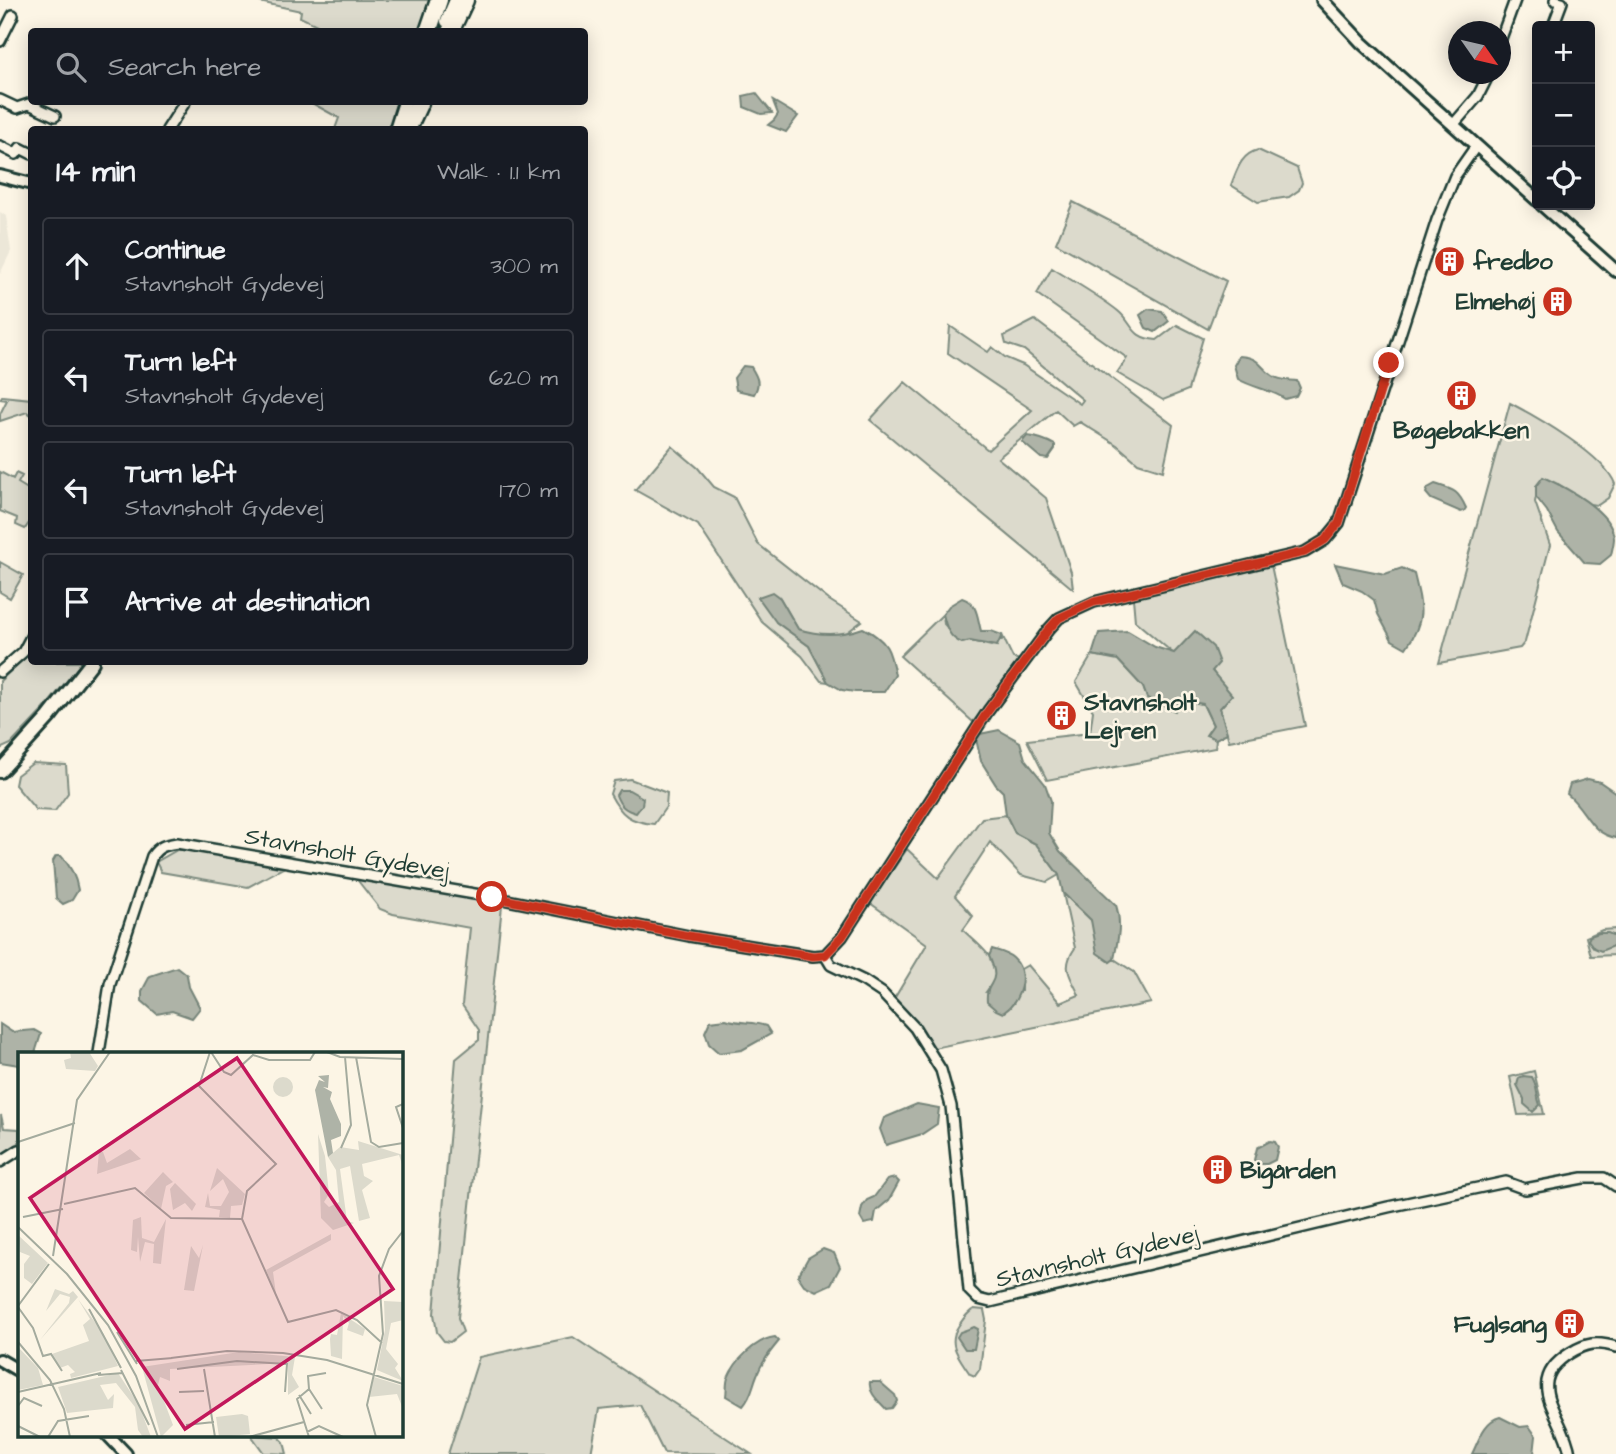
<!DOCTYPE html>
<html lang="en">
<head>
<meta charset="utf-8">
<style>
  body { margin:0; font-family:"Architects Daughter",sans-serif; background:#20242c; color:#f1f3f6 }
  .controls { position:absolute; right:21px; top:21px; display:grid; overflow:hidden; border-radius:7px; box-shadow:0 4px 18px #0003 }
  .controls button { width:63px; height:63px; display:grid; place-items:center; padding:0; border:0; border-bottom:2px solid #363941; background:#171b24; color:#f1f3f6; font:35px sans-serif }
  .compass { position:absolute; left:1448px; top:21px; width:63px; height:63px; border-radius:50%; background:#171b24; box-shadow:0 4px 18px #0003; rotate:124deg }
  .stop { position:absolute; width:21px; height:21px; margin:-16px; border:5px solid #c8321e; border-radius:50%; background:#fff }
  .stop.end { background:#c8321e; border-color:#fff; box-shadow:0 2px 7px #0008 }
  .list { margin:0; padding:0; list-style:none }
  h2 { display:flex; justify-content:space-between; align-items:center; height:91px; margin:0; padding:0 28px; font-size:30px }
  h2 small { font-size:23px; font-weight:400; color:#9ea1a6 }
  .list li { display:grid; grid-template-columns:46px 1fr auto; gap:21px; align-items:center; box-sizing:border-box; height:98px; margin:0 14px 14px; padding:0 14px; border:2px solid #363941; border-radius:7px }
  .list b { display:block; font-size:26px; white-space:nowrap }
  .list p { margin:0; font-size:23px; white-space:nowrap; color:#9ea1a6 }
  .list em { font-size:23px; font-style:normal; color:#9ea1a6 }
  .icon { flex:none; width:38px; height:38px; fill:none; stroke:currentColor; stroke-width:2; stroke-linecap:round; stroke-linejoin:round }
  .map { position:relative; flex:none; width:1616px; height:1454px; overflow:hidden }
  .search { position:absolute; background:#171b24; box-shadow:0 4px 18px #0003; left:28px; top:28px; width:560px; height:77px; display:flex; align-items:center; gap:18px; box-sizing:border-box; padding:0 24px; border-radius:7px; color:#9ea1a6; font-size:26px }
  .panel { position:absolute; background:#171b24; box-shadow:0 4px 18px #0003; left:28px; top:126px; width:560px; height:539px; border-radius:7px }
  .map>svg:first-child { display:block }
</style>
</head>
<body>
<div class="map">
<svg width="1616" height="1454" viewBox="0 0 1616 1454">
  <rect width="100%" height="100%" fill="#fcf5e5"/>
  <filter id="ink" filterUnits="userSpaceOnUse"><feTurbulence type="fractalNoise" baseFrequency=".0143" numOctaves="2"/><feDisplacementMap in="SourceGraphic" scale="14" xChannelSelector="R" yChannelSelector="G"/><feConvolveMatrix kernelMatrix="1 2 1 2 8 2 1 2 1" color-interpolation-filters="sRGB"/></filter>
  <g filter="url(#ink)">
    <path fill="#ece7d8" d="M 0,212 L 6,216 L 11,251 L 0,274 Z"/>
    <path fill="#dcdacc" stroke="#7e8c80" stroke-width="2" d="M 250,0 L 435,0 L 424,32 L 320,31 L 317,25 L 300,17 L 301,11 Z
      M 310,102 L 400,102 L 388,130 L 335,129 L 339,118 Z
      M 1258,150 L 1297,168 L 1302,183 L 1299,190 L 1289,197 L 1258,202 L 1231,185 C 1237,170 1241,154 1258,150 Z
      M 1073,202 L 1226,281 L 1208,329 L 1056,243 Z
      M 1052,268 C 1074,282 1098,295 1118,311 C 1134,324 1130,338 1157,340 L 1177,325 L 1203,338 L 1188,390 L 1163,400 L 1117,373 L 1127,358 L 1037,294 Z
      M 1035,320 L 1173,425 L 1163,471 L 1138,463 L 1117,445 L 1080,422 L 1073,426 L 1056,410 L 998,458 L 1046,498 L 1071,572 L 1073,589 L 870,420 L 905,382 L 988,450 L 1032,410 L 948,353 L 950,326 L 988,352 L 992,347 L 1006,358 L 1023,365 L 1080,404 L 1083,400 L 1024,350 L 1006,344 L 1004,336 Z
      M 2,396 L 31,399 L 31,415 L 27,412 L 0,421 L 0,414 L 7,400 L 0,399 Z
      M 1510,403 C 1537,417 1605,456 1615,484 L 1608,498 L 1598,505 L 1589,504 L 1558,484 L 1536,497 L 1535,502 L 1550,545 L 1525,642 L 1520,648 L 1439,663 Z
      M 672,446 L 698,468 L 714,487 L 734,497 L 758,544 L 829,600 L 862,621 L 845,634 L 813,634 L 798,629 L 780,598 L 776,622 L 809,646 L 828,682 L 821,681 L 802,656 L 762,622 L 698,525 L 635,490 Z
      M 0,472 L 13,479 L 16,473 L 22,476 L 18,483 L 31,491 L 31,523 L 29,523 L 25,529 L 16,525 L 17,518 L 0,511 Z
      M 0,562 L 23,575 L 10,598 L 0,592 Z
      M 1271,565 L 1305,726 L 1229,741 L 1220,708 L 1231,695 L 1215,676 L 1212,670 L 1218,663 L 1174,654 L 1135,621 L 1133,598 Z
      M 943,614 L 944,624 L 962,643 L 970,641 L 991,646 L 1002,640 L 1002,635 L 1013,658 L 1020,660 L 973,722 L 900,656 Z
      M 31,648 L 32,662 L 82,662 L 44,709 L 11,744 L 0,749 L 0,681 L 28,655 Z
      M 1092,655 L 1117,659 L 1143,687 L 1147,698 L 1174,710 L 1181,700 L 1203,704 L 1213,725 L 1207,735 L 1216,739 L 1215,748 L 1047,780 L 1027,740 L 1090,733 L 1093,711 L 1076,682 Z
      M 33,763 L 66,765 L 68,793 L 55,811 L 36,810 L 15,785 L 17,775 Z
      M 630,779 L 667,793 L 666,807 L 654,824 C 630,822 621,815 610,794 L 614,781 Z
      M 1006,815 L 1015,833 L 1036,844 L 1059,875 L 1047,882 L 1021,875 L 990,842 L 955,896 L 973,916 L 963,930 C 975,942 999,958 995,977 C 994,982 989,988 986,992 L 1021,991 L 1021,969 L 1028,965 L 1060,1003 L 1079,995 C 1070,975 1061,968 1075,948 L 1063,893 L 1091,920 L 1110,962 L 1114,959 L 1134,972 L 1151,1003 L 934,1048 L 894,999 L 927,944 L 870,903 L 907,849 L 938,878 L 982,818 Z
      M 177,850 L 191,850 L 283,868 L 248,887 L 161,872 L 156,862 Z
      M 355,877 L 470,897 L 502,906 L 458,1318 L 463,1332 L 450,1342 L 444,1341 L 437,1332 L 434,1314 L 456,1059 L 479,1040 L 479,1030 L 462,1005 L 470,928 L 393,914 L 380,909 Z
      M 1616,929 L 1616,955 L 1591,956 L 1586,937 L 1602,930 Z
      M 1534,1071 L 1544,1114 L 1518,1115 L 1510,1077 Z
      M 1,1115 L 4,1128 L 19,1129 L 19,1147 L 0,1159 Z
      M 974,1309 L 984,1310 L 986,1320 L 980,1369 L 975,1376 L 970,1374 C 959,1357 946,1344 959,1325 C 963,1319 968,1312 974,1309 Z
      M 573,1337 L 728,1439 L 751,1454 L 664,1453 L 640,1405 L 599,1409 L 591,1454 L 448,1454 L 479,1357 Z
      M 251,1435 L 279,1437 L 284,1442 L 287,1454 L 264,1453 Z"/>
    <path fill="#aeb3a7" stroke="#758479" stroke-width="2" d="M 756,93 L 772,113 L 761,114 L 744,107 L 743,96 Z
      M 773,101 L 798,116 L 786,132 L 768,125 L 774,120 L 778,114 Z
      M 1148,309 L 1162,311 L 1169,321 L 1155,332 L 1146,328 L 1140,315 Z
      M 1239,356 C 1263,358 1257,366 1273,376 C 1280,381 1289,380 1297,381 L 1300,388 L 1296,396 L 1285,399 C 1270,389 1253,388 1238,379 L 1234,365 Z
      M 743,366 L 751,367 C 757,377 761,383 754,394 L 736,390 L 734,378 Z
      M 1027,436 C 1037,437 1046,440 1055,445 L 1055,449 L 1048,459 L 1041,458 L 1022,442 Z
      M 1543,477 C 1565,487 1612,511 1614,538 C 1614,543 1612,550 1611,555 L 1600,564 L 1585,563 L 1558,532 L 1547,511 L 1536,497 L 1536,486 Z
      M 1435,484 C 1454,490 1458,490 1466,508 L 1464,511 L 1461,512 L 1431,499 L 1426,493 L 1428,488 Z
      M 1335,564 L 1385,574 L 1402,568 L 1414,574 C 1422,607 1426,620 1406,648 L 1392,640 L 1378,614 L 1374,600 L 1362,591 L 1343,583 Z
      M 772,592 L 780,598 L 798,629 C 820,636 841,636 863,628 C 888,641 890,650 895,675 L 884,692 L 855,692 L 842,690 L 828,682 L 809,646 L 776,622 L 758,597 Z
      M 962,598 C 978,603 977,617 981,631 L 991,631 L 1002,635 L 997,646 L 970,641 L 962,643 C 949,638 946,627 943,614 L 949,606 Z
      M 1128,631 L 1155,647 L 1174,653 L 1195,631 L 1213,647 L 1219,663 L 1212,671 L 1232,695 L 1220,708 L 1227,733 L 1216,739 L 1206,735 L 1213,725 L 1203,704 L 1181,700 L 1175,711 L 1147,698 L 1143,687 L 1118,660 L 1092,655 L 1099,633 Z
      M 999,730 L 1020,742 L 1025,759 L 1045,784 L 1051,801 L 1049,833 L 1060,851 L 1116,905 C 1122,923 1118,940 1114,959 L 1110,962 L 1097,953 L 1091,920 L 1063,893 L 1059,875 L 1036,844 L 1015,833 L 1006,815 L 1003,792 L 996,785 L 981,761 L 976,739 L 980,734 Z
      M 1588,779 L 1600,782 L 1616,793 L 1616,838 C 1590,834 1586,809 1567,794 L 1570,784 Z
      M 619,790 L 629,790 L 643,798 L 642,805 L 636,813 C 625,810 620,806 616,795 Z
      M 56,856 L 61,856 C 70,865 76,878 78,890 L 72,900 L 63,904 L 56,898 L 53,861 Z
      M 1599,933 L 1608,933 L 1615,936 L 1616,941 L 1613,946 L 1601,951 L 1594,948 L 1588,940 L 1590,936 Z
      M 992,949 C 998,951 1008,953 1013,958 C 1030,973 1020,1002 1003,1013 L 996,1010 L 987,1002 C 985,978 1003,987 989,956 Z
      M 177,967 L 187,975 L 189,987 L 200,1008 L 192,1018 L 172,1011 L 157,1014 L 142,1001 L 142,991 L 150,976 Z
      M 726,1019 C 740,1024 752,1021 766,1026 L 771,1034 L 742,1050 L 719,1053 L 709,1044 L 705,1032 L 710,1021 Z
      M 0,1024 L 12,1032 L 34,1030 L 41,1034 L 35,1053 L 19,1053 L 19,1065 L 0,1062 Z
      M 1523,1076 L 1532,1077 C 1538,1087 1536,1095 1540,1105 L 1533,1112 L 1524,1104 L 1524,1099 L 1517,1085 L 1519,1078 Z
      M 917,1104 L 939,1108 L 937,1124 L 922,1134 L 886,1145 L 880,1129 L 884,1118 Z
      M 1270,1141 L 1275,1142 L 1278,1147 L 1275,1160 L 1267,1164 L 1258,1164 L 1254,1160 L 1257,1148 Z
      M 895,1178 L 899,1182 L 889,1200 L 876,1211 L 874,1222 L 864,1224 L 860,1217 L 862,1207 L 867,1200 L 874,1197 L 887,1180 Z
      M 823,1249 L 834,1253 L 840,1267 L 831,1284 L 816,1291 L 804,1285 L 798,1276 L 808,1258 Z
      M 974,1327 L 978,1329 L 974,1349 L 965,1349 L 957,1337 L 960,1332 Z
      M 775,1337 L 779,1341 C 770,1352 762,1362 757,1375 C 752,1387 752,1396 743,1406 L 726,1396 C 727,1390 726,1383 728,1378 C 735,1361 756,1339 775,1337 Z
      M 870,1382 L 880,1382 L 895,1395 L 897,1401 L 892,1408 L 886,1409 C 880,1402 868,1393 870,1382 Z
      M 1500,1417 L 1520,1427 L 1529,1426 L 1536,1436 L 1534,1454 L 1472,1454 C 1479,1440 1484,1421 1500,1417 Z"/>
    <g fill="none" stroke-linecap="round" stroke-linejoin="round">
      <defs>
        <path id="minor" d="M 1553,26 L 1562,2 L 1555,0
          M 0,41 L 13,15
          M 1500,41 L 1515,0
          M 0,100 L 17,108 L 29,104 L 55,116
          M 1453,125 L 1478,96 L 1489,74
          M 167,130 L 185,102
          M 0,146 L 16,154 L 20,148 L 32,154
          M 0,672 L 23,652 L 32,635
          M 825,955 L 831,965 L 864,981 L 882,993 L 915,1028 L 941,1070 L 951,1106 L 969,1290 L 978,1299 L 990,1302 L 1388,1207 L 1506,1182 L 1525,1189 L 1583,1178 L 1604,1178 L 1616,1186
          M 99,1053 L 110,984 L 152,856 C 159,846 165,845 177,843 L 492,897 L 689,936 L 813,956 L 825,955 L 842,937 L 988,711 L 1048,630 L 1059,618 L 1094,602 L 1305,552 L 1325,540 L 1339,523 L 1437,220 L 1455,176 L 1476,146
          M 0,1162 L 19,1150
          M 1570,1454 C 1565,1415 1520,1384 1570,1353 C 1586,1343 1597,1341 1616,1347"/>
        <path id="tertiary" d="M 1322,0 L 1362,43 L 1537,200
          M 0,176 L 32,184
          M 1542,205 L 1616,271
          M 0,1360 L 19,1371
          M 108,1435 L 126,1454"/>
        <path id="secondary" d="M 447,21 L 456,0
          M 396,130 L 405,102
          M 0,771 L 49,717 L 92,662"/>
        <path id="motorway" d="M 428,32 L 439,0
          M 450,32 L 465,0
          M 407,130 L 420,102"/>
      </defs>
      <use href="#minor" stroke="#1f3d34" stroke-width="14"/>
      <use href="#tertiary" stroke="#1f3d34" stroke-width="16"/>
      <use href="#secondary" stroke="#1f3d34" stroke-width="18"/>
      <use href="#motorway" stroke="#1f3d34" stroke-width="21"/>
      <use href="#minor" stroke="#fcf5e5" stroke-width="9"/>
      <use href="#tertiary" stroke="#fcf5e5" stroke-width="10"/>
      <use href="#secondary" stroke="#fcf5e5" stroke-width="12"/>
      <use href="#motorway" stroke="#fcf5e5" stroke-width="16"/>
    </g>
  </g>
  <g fill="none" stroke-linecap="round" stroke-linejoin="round" filter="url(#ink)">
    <path stroke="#c8321e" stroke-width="9" d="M 492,897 L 689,936 L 813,956 L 825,955 L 842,937 L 988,711 L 1048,630 L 1059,618 L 1094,602 L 1305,552 L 1325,540 L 1339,523 L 1389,363"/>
  </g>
  <defs>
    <symbol id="building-disc" viewBox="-11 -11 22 22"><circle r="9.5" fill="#c8321e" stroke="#fcf5e5"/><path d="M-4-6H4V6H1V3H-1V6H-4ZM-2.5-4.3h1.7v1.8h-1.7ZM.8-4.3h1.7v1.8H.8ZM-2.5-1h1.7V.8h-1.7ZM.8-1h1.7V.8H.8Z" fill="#fff"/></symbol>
  </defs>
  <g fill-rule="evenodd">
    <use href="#building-disc" x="1432" y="244" width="35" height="35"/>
    <use href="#building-disc" x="1540" y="284" width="35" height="35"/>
    <use href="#building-disc" x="1444" y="378" width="35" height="35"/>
    <use href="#building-disc" x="1044" y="698" width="35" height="35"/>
    <use href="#building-disc" x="1200" y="1152" width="35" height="35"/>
    <use href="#building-disc" x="1552" y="1306" width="35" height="35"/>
  </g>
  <g text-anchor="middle" stroke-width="5" stroke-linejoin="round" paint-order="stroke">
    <g font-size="24" font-weight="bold" fill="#1f3d34" stroke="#fcf5e5" text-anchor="start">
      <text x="1473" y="269">fredbo</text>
      <text x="1535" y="309" text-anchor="end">Elmehøj</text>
      <text x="1461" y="438" text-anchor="middle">Bøgebakken</text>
      <text x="1084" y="710">Stavnsholt<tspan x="1084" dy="28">Lejren</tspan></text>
      <text x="1240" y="1178">Bigården</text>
      <text x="1547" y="1332" text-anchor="end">Fuglsang</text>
    </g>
    <g font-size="24" fill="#1f3d34" stroke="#fcf5e5">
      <text transform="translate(347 853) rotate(10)" y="8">Stavnsholt Gydevej</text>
      <text transform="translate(1097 1256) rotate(-13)" y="8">Stavnsholt Gydevej</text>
    </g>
  </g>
  <g transform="translate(18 1052)">
    <rect width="385" height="385" fill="#fcf5e5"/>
    <path d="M 52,0 L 71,0 L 80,14 L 77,19 L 48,17 L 46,8 L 53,6 ZM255 35a10 10 0 1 1 20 0a10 10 0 1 1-20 0ZM 300,82 L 307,104 L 311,142 L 306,150 L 311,155 L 321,150 L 318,118 L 310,105 L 322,95 L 341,98 L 340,89 L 385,103 L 385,115 L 381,103 L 344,112 L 346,124 L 355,129 L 344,138 L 352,166 L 341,169 L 332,114 L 322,117 L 329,169 L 336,171 L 315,178 L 303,166 ZM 112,97 L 123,107 L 79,122 L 81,99 L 85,100 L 89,111 ZM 199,116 L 227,142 L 224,153 L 213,154 L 212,166 L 201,165 L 202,158 L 187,155 L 190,141 L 192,154 L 203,154 L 211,140 L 205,127 L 192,139 ZM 145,120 L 155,130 L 148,134 L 143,157 L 126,141 ZM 157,131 L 178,152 L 174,159 L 167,151 L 155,158 L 152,137 ZM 123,165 L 124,186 L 136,190 L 148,167 L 143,212 L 135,211 L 136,192 L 127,190 L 122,210 L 120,185 L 119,200 L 113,198 L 115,168 ZM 313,182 L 313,188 L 255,220 L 258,242 L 248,218 ZM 0,183 L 30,211 L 14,232 L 6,226 L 6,212 L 12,204 L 2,200 ZM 185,193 L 176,239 L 166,238 L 173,194 L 181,206 ZM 37,237 L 51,242 L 55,239 L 60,245 L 22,288 L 51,251 L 52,245 L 42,242 L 28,259 ZM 60,247 L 85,281 L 100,314 L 53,326 L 52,322 L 57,320 L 50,313 L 42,316 L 34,302 L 71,289 L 65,273 L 72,267 ZM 366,249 L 385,250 L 385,268 L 373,271 L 368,297 L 380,312 L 377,316 L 385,329 L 359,318 L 367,278 ZM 323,261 L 347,277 L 345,284 L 329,278 L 331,271 L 325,264 L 324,307 L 313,304 L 312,287 L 313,282 L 319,283 ZM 0,295 L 20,316 L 25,333 L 0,338 ZM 221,300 L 277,305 L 274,323 L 281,335 L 270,343 L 270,311 L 152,317 L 152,329 L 142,325 L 140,333 L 155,373 L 143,385 L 124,315 ZM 100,321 L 121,353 L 133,385 L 125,385 L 120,378 L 117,355 L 98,331 L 82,333 L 90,348 L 96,342 L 95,356 L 49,361 L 40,335 ZM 356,325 L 385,334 L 385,357 L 379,342 L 351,345 ZM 224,362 L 230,364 L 232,382 L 201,385 L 198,365 Z" fill="#dcdacc"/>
    <path d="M 311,23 L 310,36 L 305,35 L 314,40 L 312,47 L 323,72 L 323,84 L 313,88 L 315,101 L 310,105 L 297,38 L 301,28 L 307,30 L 300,24 Z" fill="#aeb3a7"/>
    <path fill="none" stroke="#a4ab9e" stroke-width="2" d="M 192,0 L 181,34 L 258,112 L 229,139 L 224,167 L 270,270 L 318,258 L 339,268 L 364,291M 193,0 L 206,20 L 213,23 L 235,3 L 251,8 L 292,8 L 297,0M 309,0 L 322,5 L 385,7M 338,5 L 353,90 L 361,95 L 385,91M 385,52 L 378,55 L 385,76M 0,90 L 57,71M 323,96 L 333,73 L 327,5M 46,152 L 117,136 L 153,166 L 224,167M 5,165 L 45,157M 0,175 L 49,222 L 90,273 L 118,324 L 140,385M 35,204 L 59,48 L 92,0M 0,254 L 31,212M 0,255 L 15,276 L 25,304 L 33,302 L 44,319M 71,257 L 103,316M 99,280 L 119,312M 0,290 L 32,328 L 46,357 L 52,385M 153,306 L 209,299 L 265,301 L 309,308 L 385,332M 118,309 L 155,306M 159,317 L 219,309 L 269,312 L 267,340M 186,317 L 197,385M 103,318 L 131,373M 80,323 L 105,321M 291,337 L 304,357M 0,340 L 83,321M 161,340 L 186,339M 281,343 L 293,362M 0,354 L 6,346 L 24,354M 168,373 L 196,370M 0,374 L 22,385M 289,380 L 301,374 L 325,385M 30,385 L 40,369 L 71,364M 231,385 L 286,370M 291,385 L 279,347 L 291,337 L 290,324 L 308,321M 358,385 L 349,353 L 365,282 L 361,224 L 371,197 L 385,179"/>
    <path fill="#c2185b" fill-opacity="0.15" stroke="#c2185b" stroke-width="3.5" d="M 219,6 L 375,237 L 167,377 L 12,146 Z"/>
    <rect width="385" height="385" fill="none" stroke="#1f3d34" stroke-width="3.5"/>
  </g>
</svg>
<div class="controls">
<button>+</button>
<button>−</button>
<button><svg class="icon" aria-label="locate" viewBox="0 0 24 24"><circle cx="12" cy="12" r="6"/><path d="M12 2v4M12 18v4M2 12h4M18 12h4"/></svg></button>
</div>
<svg class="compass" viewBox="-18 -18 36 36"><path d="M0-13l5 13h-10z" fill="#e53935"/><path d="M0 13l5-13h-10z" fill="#9ea1a6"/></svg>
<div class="stop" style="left:492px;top:897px"></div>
<div class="stop end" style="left:1389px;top:363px"></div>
<div class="search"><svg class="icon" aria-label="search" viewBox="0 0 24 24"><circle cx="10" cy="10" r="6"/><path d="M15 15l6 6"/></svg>Search here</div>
<section class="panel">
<h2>14 min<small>Walk · 1.1 km</small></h2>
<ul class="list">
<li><svg class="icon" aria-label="ahead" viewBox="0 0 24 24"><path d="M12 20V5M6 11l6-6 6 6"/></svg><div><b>Continue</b><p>Stavnsholt Gydevej</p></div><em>300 m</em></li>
<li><svg class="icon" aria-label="left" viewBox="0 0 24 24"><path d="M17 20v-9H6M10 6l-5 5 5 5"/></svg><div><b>Turn left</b><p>Stavnsholt Gydevej</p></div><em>620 m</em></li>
<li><svg class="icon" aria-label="left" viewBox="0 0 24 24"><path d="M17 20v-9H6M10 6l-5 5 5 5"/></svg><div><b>Turn left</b><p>Stavnsholt Gydevej</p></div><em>170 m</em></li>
<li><svg class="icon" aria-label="arrive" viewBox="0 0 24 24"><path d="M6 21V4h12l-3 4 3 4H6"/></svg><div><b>Arrive at destination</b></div></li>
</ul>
</section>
</div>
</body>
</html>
